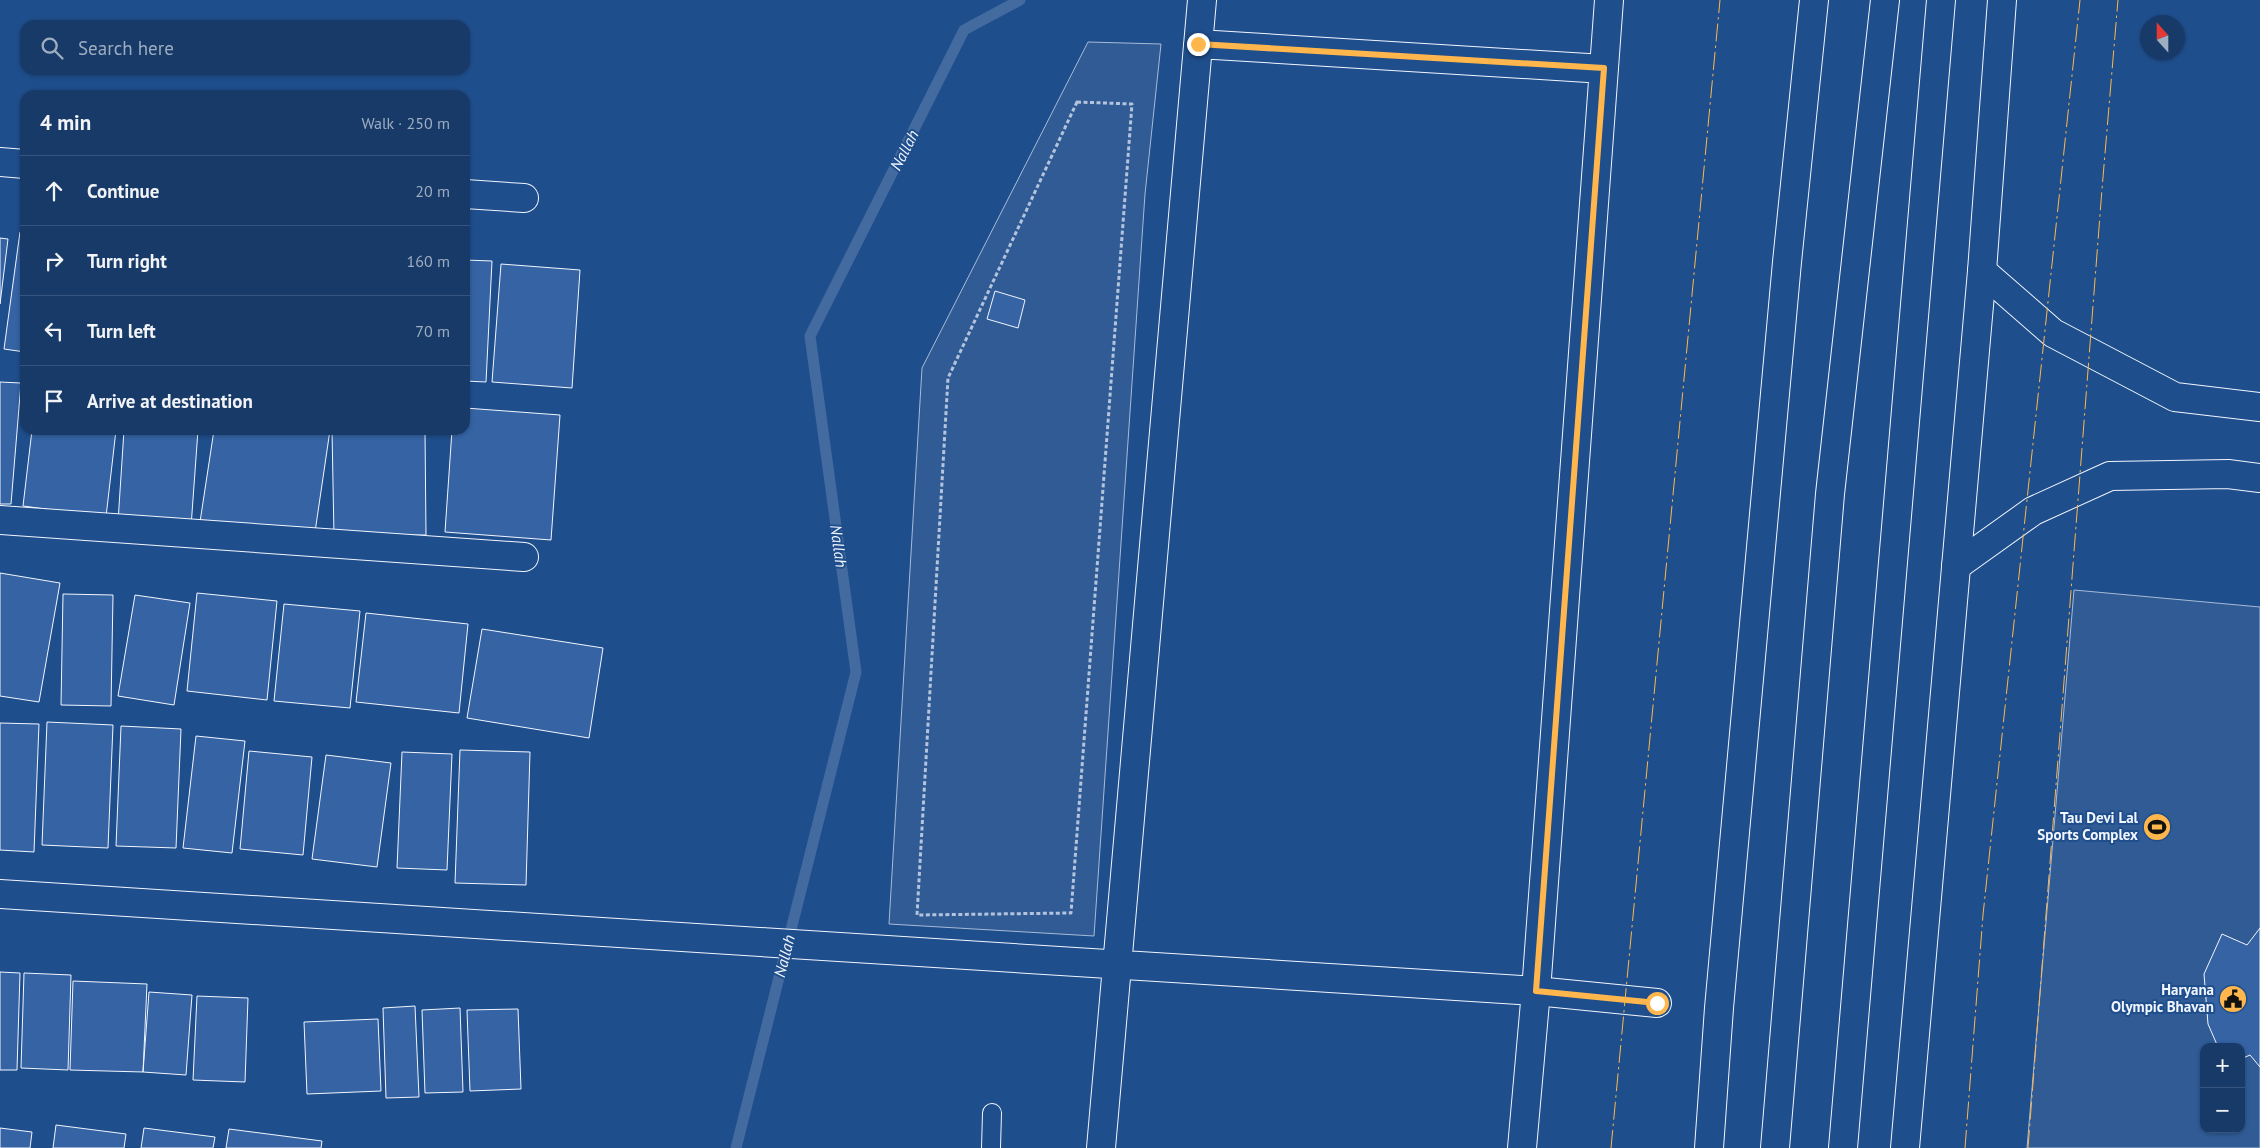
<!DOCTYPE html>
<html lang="en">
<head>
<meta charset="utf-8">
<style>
  body { margin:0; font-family:"PT Sans",sans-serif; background:#244571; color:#f1f3f6 }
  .controls { position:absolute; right:15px; bottom:15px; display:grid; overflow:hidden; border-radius:10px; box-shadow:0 1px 4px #0004 }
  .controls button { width:45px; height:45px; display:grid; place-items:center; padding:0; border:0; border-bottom:1px solid #36547d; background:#173a69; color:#f1f3f6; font:25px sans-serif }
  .compass { position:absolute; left:2140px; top:15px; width:45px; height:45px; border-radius:50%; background:#173a69; box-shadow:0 1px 4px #0004; rotate:339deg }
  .stop { position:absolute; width:15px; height:15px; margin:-11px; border:4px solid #ffb74d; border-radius:50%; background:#fff }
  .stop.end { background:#ffb74d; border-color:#fff; box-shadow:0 1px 5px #0008 }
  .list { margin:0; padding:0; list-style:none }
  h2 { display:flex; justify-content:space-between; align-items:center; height:65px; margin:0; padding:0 20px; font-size:21px }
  h2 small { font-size:16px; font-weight:400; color:#9eadc0 }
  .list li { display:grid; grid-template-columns:32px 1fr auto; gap:15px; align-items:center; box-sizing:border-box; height:70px; padding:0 20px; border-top:1px solid #36547d }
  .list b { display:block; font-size:19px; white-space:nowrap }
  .list em { font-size:16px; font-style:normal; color:#9eadc0 }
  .icon { flex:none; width:28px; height:28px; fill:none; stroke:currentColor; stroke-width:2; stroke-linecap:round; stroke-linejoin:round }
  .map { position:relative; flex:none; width:2260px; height:1148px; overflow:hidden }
  .search { position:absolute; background:#173a69; box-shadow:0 1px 4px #0004; left:20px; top:20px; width:450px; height:55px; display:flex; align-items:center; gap:12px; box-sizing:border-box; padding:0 18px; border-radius:15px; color:#9eadc0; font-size:19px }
  .panel { position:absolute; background:#173a69; box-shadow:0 1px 4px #0004; left:20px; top:90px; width:450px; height:345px; border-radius:15px }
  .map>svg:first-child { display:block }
</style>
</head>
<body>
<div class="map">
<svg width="2260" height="1148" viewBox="0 0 2260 1148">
  <rect width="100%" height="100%" fill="#1f4e8c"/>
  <path fill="#305b95" stroke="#a8bbd7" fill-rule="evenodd" d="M 1088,42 L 1161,44 L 1145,194 L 1094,936 L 889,924 L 922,368 Z
    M 2074,590 L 2260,607 L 2260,1148 L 2027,1148 ZM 2204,1047 L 2241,1047 L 2241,1129 L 2204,1129 Z"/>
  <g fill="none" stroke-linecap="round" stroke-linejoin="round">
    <path stroke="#446ba0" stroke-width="11" d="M 736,1148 L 856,672 L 810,336 L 964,30 L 1020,0"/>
  </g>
  <path fill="#3563a3" stroke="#f2f6ff" d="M 20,232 L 25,232 L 25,352 L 4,349 Z
    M 0,238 L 8,239 L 0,304 Z
    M 465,260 L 492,261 L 486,382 L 465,381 Z
    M 501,264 L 580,270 L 572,388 L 492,382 Z
    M 995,291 L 1025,300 L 1018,328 L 987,319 Z
    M 0,382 L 21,383 L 11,504 L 0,504 Z
    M 465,408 L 560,415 L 551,540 L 445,532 L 452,430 L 465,430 Z
    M 32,430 L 116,430 L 106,517 L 23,506 Z
    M 124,430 L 198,430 L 191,527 L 118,522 Z
    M 214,430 L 330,430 L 314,539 L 200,522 Z
    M 332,430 L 425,430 L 426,535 L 334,536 Z
    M 0,573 L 60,583 L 39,702 L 0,696 Z
    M 197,593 L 277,601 L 267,700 L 187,691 Z
    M 63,594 L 113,595 L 111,706 L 61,705 Z
    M 135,595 L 190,603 L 174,705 L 118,696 Z
    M 284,604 L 360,611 L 350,708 L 274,701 Z
    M 366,613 L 468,624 L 459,713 L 356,702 Z
    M 482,629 L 603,648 L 589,738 L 467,718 Z
    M 47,722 L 113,725 L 108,848 L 42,845 Z
    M 0,723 L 39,724 L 34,852 L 0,850 Z
    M 121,726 L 181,729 L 176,848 L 116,846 Z
    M 196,736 L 245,741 L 232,853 L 183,848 Z
    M 460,750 L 530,752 L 526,885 L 455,883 Z
    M 249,751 L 312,757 L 303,855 L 240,849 Z
    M 402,752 L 452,754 L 447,870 L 397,868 Z
    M 326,755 L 391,763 L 377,867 L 312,859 Z
    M 2260,928 L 2260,1067 L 2250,1055 L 2241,1059 L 2241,1047 L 2218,1047 L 2208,1024 L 2204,974 L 2222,934 L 2247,945 Z
    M 0,972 L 20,973 L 17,1070 L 0,1070 Z
    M 24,973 L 71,975 L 68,1070 L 21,1068 Z
    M 73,981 L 147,984 L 143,1072 L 70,1070 Z
    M 149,992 L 192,995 L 186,1075 L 143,1072 Z
    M 197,996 L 248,998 L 245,1082 L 193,1080 Z
    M 415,1006 L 419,1097 L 386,1098 L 383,1008 Z
    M 460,1008 L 463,1092 L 425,1093 L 422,1010 Z
    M 518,1009 L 521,1089 L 470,1091 L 467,1010 Z
    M 378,1019 L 381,1091 L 307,1094 L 304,1022 Z
    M 56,1125 L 126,1134 L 124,1148 L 53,1148 Z
    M 0,1128 L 32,1132 L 30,1148 L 0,1148 Z
    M 144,1128 L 215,1137 L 213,1148 L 141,1148 Z
    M 229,1129 L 322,1141 L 321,1148 L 226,1148 Z"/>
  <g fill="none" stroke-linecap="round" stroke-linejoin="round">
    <defs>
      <path id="lane" d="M 991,1148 L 992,1113"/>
      <path id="street" d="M 1198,44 L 1604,69
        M 0,162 L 25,164
        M 465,194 L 524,198
        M 1982,271 L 2053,333 L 2175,397 L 2260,407
        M 0,520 L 524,557
        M 1956,566 L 2033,511 L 2110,476 L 2228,474 L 2260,478
        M 0,894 L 1536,991 L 1657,1003
        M 1101,1148 L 1202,0
        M 1522,1148 L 1536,991 L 1609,0"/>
      <path id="highway" d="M 1709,1148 L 1719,1008 L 1787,262 L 1814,0
        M 1775,1148 L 1830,494 L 1885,0
        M 1843,1148 L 1941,0
        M 1905,1148 L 1982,271 L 2002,0"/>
    </defs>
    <use href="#lane" stroke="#f2f6ff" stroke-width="20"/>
    <use href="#street" stroke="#f2f6ff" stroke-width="30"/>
    <use href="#highway" stroke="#f2f6ff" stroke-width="30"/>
    <path stroke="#b3c4dc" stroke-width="3" stroke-dasharray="4 2.5" stroke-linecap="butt" d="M 1077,102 L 1132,104 L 1071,913 L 917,915 L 948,378 Z"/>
    <use href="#lane" stroke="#1f4e8c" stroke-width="18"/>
    <use href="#street" stroke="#1f4e8c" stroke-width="28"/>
    <use href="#highway" stroke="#1f4e8c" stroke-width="28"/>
    <path stroke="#ffb74d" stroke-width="1" stroke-dasharray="18 4 2.5 4" stroke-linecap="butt" d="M 1611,1148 L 1720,0
      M 1965,1148 L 1983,915 L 2080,0
      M 2028,1148 L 2102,189 L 2118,0"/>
  </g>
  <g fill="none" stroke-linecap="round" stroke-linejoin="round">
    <path stroke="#ffb74d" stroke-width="6" d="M 1198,44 L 1604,68 L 1536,991 L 1657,1003"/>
  </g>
  <defs>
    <symbol id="stadium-disc" viewBox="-11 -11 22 22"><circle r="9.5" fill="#ffb74d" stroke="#1f4e8c"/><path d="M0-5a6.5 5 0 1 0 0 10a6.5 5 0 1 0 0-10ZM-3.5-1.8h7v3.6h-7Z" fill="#111"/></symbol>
    <symbol id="civic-disc" viewBox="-11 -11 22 22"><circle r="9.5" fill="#ffb74d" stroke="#1f4e8c"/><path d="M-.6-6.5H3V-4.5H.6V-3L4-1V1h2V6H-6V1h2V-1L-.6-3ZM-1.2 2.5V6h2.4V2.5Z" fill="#111"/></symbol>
  </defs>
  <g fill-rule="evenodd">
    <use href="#stadium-disc" x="2141" y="811" width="32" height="32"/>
    <use href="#civic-disc" x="2217" y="983" width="32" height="32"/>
  </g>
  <g text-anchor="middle" stroke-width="4" stroke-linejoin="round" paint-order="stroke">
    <g font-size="15" font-weight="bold" fill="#f2f6ff" stroke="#1f4e8c" text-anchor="end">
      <text x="2138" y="823">Tau Devi Lal<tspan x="2138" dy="17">Sports Complex</tspan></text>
      <text x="2214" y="995">Haryana<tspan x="2214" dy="17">Olympic Bhavan</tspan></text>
    </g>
    <g font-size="16" font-style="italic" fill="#f2f6ff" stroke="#1f4e8c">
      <text transform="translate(904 150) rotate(-63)" y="6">Nallah</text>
      <text transform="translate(839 546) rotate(82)" y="6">Nallah</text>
      <text transform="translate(784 956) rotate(-76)" y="6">Nallah</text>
    </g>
  </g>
</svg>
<div class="controls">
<button>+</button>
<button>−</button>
</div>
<svg class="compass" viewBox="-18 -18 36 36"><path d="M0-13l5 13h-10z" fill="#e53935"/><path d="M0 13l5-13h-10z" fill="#9eadc0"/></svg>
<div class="stop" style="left:1657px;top:1003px"></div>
<div class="stop end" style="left:1198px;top:44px"></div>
<div class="search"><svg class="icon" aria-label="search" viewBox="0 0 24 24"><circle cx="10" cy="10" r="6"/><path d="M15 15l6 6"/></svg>Search here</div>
<section class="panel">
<h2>4 min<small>Walk · 250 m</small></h2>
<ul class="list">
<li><svg class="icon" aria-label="ahead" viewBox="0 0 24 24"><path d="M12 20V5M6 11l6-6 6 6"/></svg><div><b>Continue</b></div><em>20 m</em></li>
<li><svg class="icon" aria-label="right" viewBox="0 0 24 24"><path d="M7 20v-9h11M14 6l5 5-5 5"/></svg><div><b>Turn right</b></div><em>160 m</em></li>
<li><svg class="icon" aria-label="left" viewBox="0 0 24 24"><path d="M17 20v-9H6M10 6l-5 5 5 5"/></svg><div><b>Turn left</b></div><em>70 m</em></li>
<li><svg class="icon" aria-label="arrive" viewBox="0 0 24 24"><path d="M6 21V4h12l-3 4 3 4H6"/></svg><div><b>Arrive at destination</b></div></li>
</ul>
</section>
</div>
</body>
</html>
